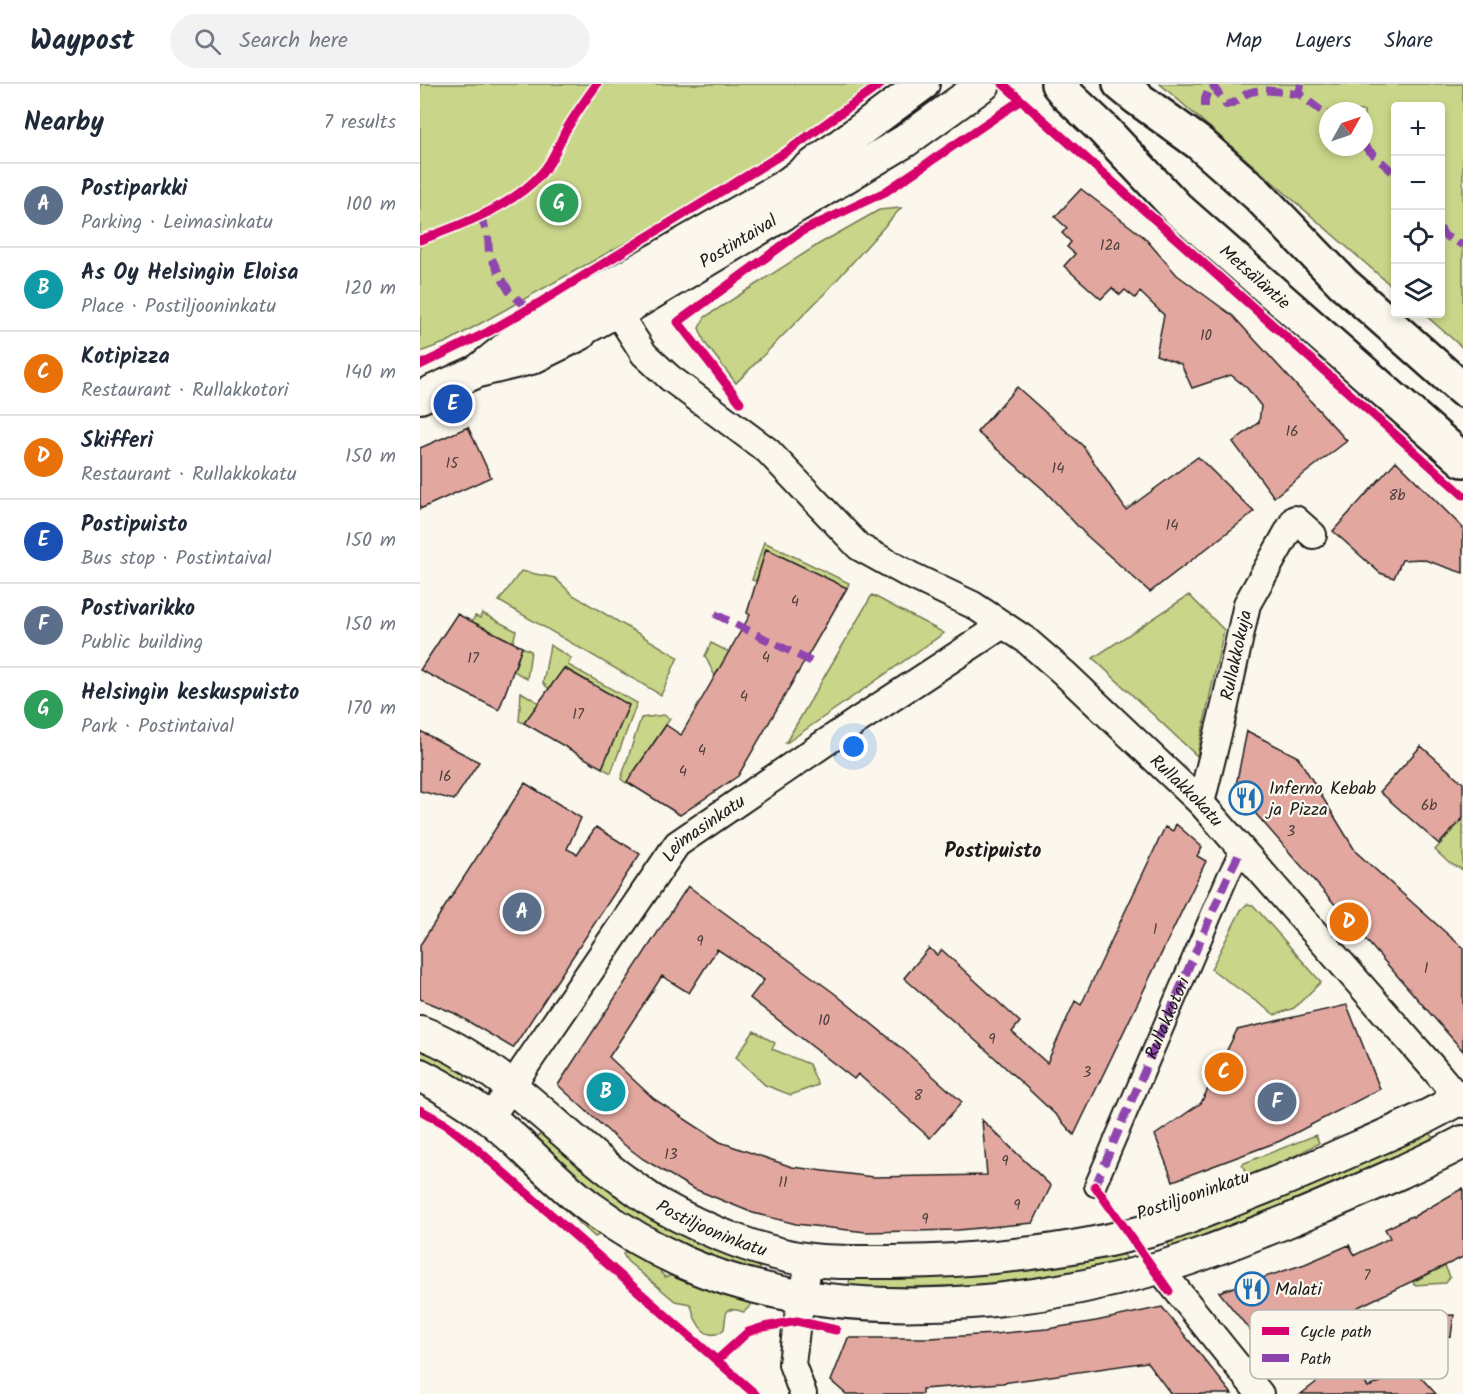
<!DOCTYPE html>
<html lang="en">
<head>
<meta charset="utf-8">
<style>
  body { margin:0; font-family:Kalam,sans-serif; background:#f2f2f3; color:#1f2937 }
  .controls { position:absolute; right:18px; top:18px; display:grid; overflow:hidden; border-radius:6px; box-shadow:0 3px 9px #0003 }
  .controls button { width:54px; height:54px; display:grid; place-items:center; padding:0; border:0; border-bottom:2px solid #e0e1e3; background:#fff; color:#1f2937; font:30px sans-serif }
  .compass { position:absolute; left:899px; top:18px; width:54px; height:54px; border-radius:50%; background:#fff; box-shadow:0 3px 9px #0003; rotate:50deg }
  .you { position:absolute; left:434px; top:663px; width:21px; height:21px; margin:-15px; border:4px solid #fff; border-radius:50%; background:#1a73e8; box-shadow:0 0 0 9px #1a73e833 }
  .badge { display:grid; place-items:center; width:39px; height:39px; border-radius:50%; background:#ea580c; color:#fff; font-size:20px; font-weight:700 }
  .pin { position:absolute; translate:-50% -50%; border:3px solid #fff; box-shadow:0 2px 6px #0006 }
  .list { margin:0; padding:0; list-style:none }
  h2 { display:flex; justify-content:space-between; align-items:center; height:78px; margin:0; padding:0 24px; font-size:26px }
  h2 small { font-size:20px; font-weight:400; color:#747a83 }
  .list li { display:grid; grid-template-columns:39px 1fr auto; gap:18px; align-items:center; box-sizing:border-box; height:84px; padding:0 24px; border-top:2px solid #e0e1e3 }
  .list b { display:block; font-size:22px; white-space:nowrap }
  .list p { margin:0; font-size:20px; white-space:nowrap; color:#747a83 }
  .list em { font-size:20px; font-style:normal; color:#747a83 }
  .icon { flex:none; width:33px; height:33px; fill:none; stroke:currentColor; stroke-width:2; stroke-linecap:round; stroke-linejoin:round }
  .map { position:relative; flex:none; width:1043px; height:1310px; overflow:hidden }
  header { display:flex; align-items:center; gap:36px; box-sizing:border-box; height:84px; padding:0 30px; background:#fff; border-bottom:2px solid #e0e1e3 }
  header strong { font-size:28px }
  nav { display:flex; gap:33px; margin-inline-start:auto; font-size:21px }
  .search { width:420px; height:54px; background:#f2f2f3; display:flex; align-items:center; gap:15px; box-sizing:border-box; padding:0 21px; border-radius:33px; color:#747a83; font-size:22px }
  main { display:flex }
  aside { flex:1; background:#fff }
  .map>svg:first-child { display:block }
</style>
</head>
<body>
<header>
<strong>Waypost</strong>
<div class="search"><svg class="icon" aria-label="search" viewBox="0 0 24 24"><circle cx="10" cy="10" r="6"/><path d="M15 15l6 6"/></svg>Search here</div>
<nav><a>Map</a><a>Layers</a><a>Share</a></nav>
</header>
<main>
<aside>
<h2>Nearby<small>7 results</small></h2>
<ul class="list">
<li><span class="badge" style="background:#5c6f8a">A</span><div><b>Postiparkki</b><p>Parking · Leimasinkatu</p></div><em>100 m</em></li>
<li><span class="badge" style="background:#0f9aa8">B</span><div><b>As Oy Helsingin Eloisa</b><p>Place · Postiljooninkatu</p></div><em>120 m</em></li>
<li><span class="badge" style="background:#e8710a">C</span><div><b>Kotipizza</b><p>Restaurant · Rullakkotori</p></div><em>140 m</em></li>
<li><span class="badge" style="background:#e8710a">D</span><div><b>Skifferi</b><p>Restaurant · Rullakkokatu</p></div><em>150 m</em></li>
<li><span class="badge" style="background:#1a4fb4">E</span><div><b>Postipuisto</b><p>Bus stop · Postintaival</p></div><em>150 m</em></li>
<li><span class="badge" style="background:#5c6f8a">F</span><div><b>Postivarikko</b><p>Public building</p></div><em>150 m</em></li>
<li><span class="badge" style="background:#2e9e5b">G</span><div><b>Helsingin keskuspuisto</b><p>Park · Postintaival</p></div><em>170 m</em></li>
</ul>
</aside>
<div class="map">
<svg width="1043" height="1310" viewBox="0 0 1043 1310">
  <rect width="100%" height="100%" fill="#fbf7ec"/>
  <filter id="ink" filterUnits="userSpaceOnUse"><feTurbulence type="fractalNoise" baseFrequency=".0167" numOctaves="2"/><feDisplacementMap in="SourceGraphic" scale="12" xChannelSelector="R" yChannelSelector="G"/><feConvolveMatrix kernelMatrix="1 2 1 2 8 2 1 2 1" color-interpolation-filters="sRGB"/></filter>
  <g filter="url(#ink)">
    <path fill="#c9d689" stroke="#727952" stroke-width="1.5" fill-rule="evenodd" d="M 0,0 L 451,0 L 367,69 L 27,258 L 0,268 Z
      M 740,0 L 1043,0 L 1043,264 L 1004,230 L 1020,230 L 1020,22 L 976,22 L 975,205 ZM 908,27 L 944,27 L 944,63 L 908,63 Z
      M 481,124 L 406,208 L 316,299 L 285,259 L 279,244 L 285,233 L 399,160 L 459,126 Z
      M 344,458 L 429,499 L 427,504 L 346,465 L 336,497 L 332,496 Z
      M 101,487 L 135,494 L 153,511 L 258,573 L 241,611 L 79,517 Z
      M 452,511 L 524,549 L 365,660 Z
      M 769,511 L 804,546 L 777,672 L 673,574 Z
      M 62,529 L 96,547 L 93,558 L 52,538 L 55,532 L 60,534 Z
      M 291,559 L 309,568 L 295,592 L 285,572 Z
      M 130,561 L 151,574 L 148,581 L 217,619 L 191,689 L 182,684 L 209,621 L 145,584 L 129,605 L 123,599 Z
      M 102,563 L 111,567 L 107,595 L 94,587 Z
      M 101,608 L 119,619 L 104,639 L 99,637 Z
      M 244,631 L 250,635 L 206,699 L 201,695 L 221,634 Z
      M 1043,735 L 1043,786 L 1029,779 L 1015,766 Z
      M 827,820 L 833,821 L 901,898 L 874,924 L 855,931 L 791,885 L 821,826 Z
      M 334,947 L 355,959 L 352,965 L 389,980 L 398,1001 L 371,1011 L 345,1001 L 316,973 Z
      M 0,962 L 49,986 L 42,998 L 0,974 Z
      M 1006,1044 L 1015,1055 L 795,1150 L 752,1165 L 743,1154 Z
      M 123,1047 L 342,1176 L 339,1187 C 245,1163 186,1120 115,1056 Z
      M 896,1051 L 899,1059 L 829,1096 L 822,1080 Z
      M 98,1073 L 181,1150 L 175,1153 L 93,1079 Z
      M 208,1165 L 239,1182 L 241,1189 L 245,1193 L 257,1191 L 330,1217 L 331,1221 L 324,1228 C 302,1221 307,1229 304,1245 C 294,1255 283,1250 277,1238 C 273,1233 274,1226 270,1220 L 255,1217 L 207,1177 L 203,1170 Z
      M 700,1166 L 709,1177 C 685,1182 661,1189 637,1192 C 567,1203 498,1203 429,1203 L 430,1190 Z
      M 1025,1182 L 1030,1193 L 1026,1199 L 994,1201 L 993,1198 Z"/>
    <path fill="#e2a8a0" stroke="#1c1c1c" stroke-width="1.5" d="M 661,105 L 724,153 L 757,191 L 813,232 L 927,357 L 854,413 L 813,358 L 839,338 L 841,322 L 827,304 L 811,291 L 772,304 L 761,280 L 736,271 L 744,231 L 720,208 L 715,214 L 705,206 L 700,211 L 692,204 L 681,215 L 644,182 L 655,170 L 647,163 L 651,158 L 642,149 L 647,144 L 635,133 Z
      M 597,303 L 663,362 L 706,426 L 778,373 L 834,428 L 730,508 L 666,451 L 624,406 L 557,348 Z
      M 48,343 L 71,393 L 0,425 L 0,364 Z
      M 976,377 L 1043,444 L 1043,489 L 1002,475 L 982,476 L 974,494 L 960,489 L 913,447 Z
      M 346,465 L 427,504 L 318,692 L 260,731 L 207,698 L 246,641 L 261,651 L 330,531 L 327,529 Z
      M 37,530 L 102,563 L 79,626 L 0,586 Z
      M 144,584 L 209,621 L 182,684 L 104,639 Z
      M 0,647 L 59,678 L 34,716 L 0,707 Z
      M 827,647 L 878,673 L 936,768 L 1043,864 L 1043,967 L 815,706 Z
      M 1001,662 L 1043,699 L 1043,734 L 1019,760 L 960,708 Z
      M 105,699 L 161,734 L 147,765 L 157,770 L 176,743 L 220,770 L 93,964 L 34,929 L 0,915 L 0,861 Z
      M 756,740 L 782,763 L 777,772 L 786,777 L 654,1051 L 637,1032 L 573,972 L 484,894 L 509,864 L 517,871 L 522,866 L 600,938 L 592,948 L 627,979 L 655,917 L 661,921 L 745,743 L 753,747 Z
      M 268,802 L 414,909 L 486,968 L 542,1018 L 510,1054 L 438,990 L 434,995 L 330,914 L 344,896 L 297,865 L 269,909 L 242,892 L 189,973 L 234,1015 L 300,1058 L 372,1083 L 453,1093 L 567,1091 L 562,1036 L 631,1102 L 613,1139 L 538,1146 L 446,1148 L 376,1140 L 333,1129 L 272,1104 L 223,1075 L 198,1056 L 138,1001 Z
      M 927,921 L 960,1005 L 860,1057 L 753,1097 L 735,1051 L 781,1019 L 817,946 Z
      M 1043,1104 L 1043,1173 L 936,1224 L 841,1260 L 799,1208 L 885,1180 L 929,1161 L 935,1171 L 970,1154 L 965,1145 L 992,1132 L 993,1133 Z
      M 742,1223 L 812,1310 L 751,1310 L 727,1278 L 582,1299 L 502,1305 L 502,1310 L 426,1310 L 411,1297 L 428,1254 L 510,1254 L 574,1250 L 627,1245 L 676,1237 Z
      M 1034,1231 L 1031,1252 L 1013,1254 L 1001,1259 L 988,1242 L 1013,1232 Z
      M 928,1274 L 948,1303 L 993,1285 L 1016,1310 L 881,1310 Z"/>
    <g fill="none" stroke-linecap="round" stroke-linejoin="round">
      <defs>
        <path id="pedestrian" d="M 675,1102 L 808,792 L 821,766"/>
        <g id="minor">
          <path id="s1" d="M 190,213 L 198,229 L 224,270 L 250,294 L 348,367 L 439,463 L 490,491 L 553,521 L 606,556 L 644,589 L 781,719 L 1014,985 L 1043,1020"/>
          <path d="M 160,250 L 198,229"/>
          <path id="s2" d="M 781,719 L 805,621 L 827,520 L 875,435 L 893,451"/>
          <path id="s3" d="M 70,1034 L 257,760 L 437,637 L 583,541"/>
          <path d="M 739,1184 L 840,1310"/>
          <path d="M 383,1310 L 372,1280 L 377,1237 L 383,1214 L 389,1176"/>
        </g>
        <g id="tertiary">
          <path id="s4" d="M 198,229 L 485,57 L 564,0"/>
          <path d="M 58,287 L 99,254 L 365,102 L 503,0"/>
          <path d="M 0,313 L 58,287 L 111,274 L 160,250"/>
          <path id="s5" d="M 0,948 C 79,978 136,1047 203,1096 C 215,1104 228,1115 241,1122 C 282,1145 344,1171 391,1176 C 418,1179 445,1178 472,1178 C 561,1177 657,1168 744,1142 C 764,1136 783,1127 803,1120 C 840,1105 877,1091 914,1074 C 957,1055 1003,1037 1043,1012"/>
          <path d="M 0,991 C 24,1003 47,1017 68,1033 C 104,1061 134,1097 171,1124 C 200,1145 232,1164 265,1179 C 404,1240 588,1226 731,1186 C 777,1174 821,1155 865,1138 C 905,1122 943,1105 981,1088 C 1002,1078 1023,1069 1043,1058"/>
        </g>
        <g id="secondary">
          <path id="s6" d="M 638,0 L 647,11 L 683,45 L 758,125 L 1043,376"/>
          <path d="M 700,0 L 717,14 L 779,59 L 838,111 L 923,199 L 1043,306"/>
        </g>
      </defs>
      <use href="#pedestrian" stroke="#1c1c1c" stroke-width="24"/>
      <use href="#minor" stroke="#1c1c1c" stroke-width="30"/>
      <use href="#tertiary" stroke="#1c1c1c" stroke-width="36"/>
      <use href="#secondary" stroke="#1c1c1c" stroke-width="38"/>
      <use href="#pedestrian" stroke="#fbf7ec" stroke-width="20"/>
      <use href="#minor" stroke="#fbf7ec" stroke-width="26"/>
      <use href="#tertiary" stroke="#fbf7ec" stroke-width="32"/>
      <use href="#secondary" stroke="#fbf7ec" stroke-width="33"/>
      <g stroke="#8e44ad" stroke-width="8" stroke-dasharray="15 8" stroke-linecap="butt">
        <path d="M 792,0 L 806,21 C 822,18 821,10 831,8 C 845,4 864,9 879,10"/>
        <path d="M 881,0 L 879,10 L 908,32"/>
        <path d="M 785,23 L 785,15 L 791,0"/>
        <path d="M 944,62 L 976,91"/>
        <path d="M 60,131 L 68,152 L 69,169 L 81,193 L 89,207 L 108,225"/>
        <path d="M 1020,144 L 1025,152 L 1043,161"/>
        <path d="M 295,530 L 394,579"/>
        <path id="s7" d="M 675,1102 L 808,792 L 821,766"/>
      </g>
      <defs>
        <path id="cycleway" d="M 583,0 L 1043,411
          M 0,156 C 39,142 93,122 121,90 C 133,78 138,61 146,46 C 155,31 166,15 177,0
          M 0,281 L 68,248 L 119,219 L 369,66 L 461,0
          M 320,318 L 258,238 L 382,147 L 465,108 L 601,16
          M 0,1026 L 27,1041 L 51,1060 L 335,1310
          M 675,1102 L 749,1207
          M 297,1276 L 328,1248 L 344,1243 L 377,1237 L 416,1246"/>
      </defs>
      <use href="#cycleway" stroke="#fbf7ec" stroke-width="13"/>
      <use href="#cycleway" stroke="#d6006c" stroke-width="9"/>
    </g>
  </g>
  <defs>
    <symbol id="restaurant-ring" viewBox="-11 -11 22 22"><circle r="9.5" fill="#fbf7ec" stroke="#1f6fb2" stroke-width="1.5"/><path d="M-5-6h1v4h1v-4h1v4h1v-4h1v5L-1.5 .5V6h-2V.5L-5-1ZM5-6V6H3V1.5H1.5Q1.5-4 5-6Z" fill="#1f6fb2"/></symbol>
  </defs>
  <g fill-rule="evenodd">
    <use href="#restaurant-ring" x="807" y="695" width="38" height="38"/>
    <use href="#restaurant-ring" x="813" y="1186" width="38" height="38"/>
  </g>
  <g text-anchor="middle" stroke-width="4.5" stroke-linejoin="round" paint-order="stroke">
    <g font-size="15" fill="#4e3f3d">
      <text x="690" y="166">12a</text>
      <text x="786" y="256">10</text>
      <text x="872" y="352">16</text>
      <text x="32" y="384">15</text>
      <text x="638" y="389">14</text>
      <text x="977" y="416">8b</text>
      <text x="752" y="446">14</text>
      <text x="375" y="522">4</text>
      <text x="346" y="578">4</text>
      <text x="53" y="579">17</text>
      <text x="324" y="617">4</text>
      <text x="158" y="635">17</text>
      <text x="282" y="671">4</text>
      <text x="263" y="692">4</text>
      <text x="25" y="697">16</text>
      <text x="1009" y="726">6b</text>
      <text x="871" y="752">3</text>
      <text x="735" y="850">1</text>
      <text x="280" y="862">9</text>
      <text x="1006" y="889">1</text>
      <text x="404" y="941">10</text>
      <text x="572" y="960">9</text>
      <text x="667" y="993">3</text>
      <text x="498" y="1016">8</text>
      <text x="251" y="1075">13</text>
      <text x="585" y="1082">9</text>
      <text x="363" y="1103">11</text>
      <text x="597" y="1126">9</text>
      <text x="505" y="1140">9</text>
      <text x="947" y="1196">7</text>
    </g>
    <g font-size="18" fill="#1c1c1c" stroke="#fbf7ec">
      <text dy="6" stroke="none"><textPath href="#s4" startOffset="140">Postintaival</textPath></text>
      <text dy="6" stroke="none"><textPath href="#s6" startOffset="276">Metsäläntie</textPath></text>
      <text dy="6" stroke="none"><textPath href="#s2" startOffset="152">Rullakkokuja</textPath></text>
      <text dy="6" stroke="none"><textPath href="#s1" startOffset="768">Rullakkokatu</textPath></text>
      <text dy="6" stroke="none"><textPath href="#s3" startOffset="362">Leimasinkatu</textPath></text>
      <text dy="6" stroke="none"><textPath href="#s7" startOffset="183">Rullakkotori</textPath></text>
      <text transform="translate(773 1111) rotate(-19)" y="6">Postiljooninkatu</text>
      <text dy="6" stroke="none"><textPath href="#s5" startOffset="354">Postiljooninkatu</textPath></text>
    </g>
    <g font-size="18" fill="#1c1c1c" stroke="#fbf7ec" text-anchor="start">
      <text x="849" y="710">Inferno Kebab<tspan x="849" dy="21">ja Pizza</tspan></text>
      <text x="855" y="1211">Malati</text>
    </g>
    <g font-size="20" font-weight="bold" fill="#1c1c1c" stroke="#fbf7ec">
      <text x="573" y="773">Postipuisto</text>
    </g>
  </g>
  <rect x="830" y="1226" width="198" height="69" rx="9" fill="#fbf7ec" stroke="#b8b5ae" stroke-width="1.5"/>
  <rect x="842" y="1243" width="27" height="8" fill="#d6006c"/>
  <rect x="842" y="1270" width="27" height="8" fill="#8e44ad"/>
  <g font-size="16" fill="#1c1c1c">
    <text x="880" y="1253">Cycle path</text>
    <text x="880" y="1280">Path</text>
  </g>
</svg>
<div class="controls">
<button>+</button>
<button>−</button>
<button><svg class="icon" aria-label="locate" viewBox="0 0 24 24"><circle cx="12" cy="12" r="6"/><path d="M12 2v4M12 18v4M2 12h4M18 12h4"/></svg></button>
<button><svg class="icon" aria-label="layers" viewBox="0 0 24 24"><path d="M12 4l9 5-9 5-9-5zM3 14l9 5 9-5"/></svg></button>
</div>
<svg class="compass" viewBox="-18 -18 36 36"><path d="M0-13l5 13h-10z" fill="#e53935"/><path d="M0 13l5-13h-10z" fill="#747a83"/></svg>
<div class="you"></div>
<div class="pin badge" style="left:102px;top:828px;background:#5c6f8a">A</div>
<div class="pin badge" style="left:186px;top:1008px;background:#0f9aa8">B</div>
<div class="pin badge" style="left:804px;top:988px;background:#e8710a">C</div>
<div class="pin badge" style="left:929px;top:838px;background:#e8710a">D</div>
<div class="pin badge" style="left:33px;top:320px;background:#1a4fb4">E</div>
<div class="pin badge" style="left:857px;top:1018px;background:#5c6f8a">F</div>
<div class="pin badge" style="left:139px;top:119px;background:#2e9e5b">G</div>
</div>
</main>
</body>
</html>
